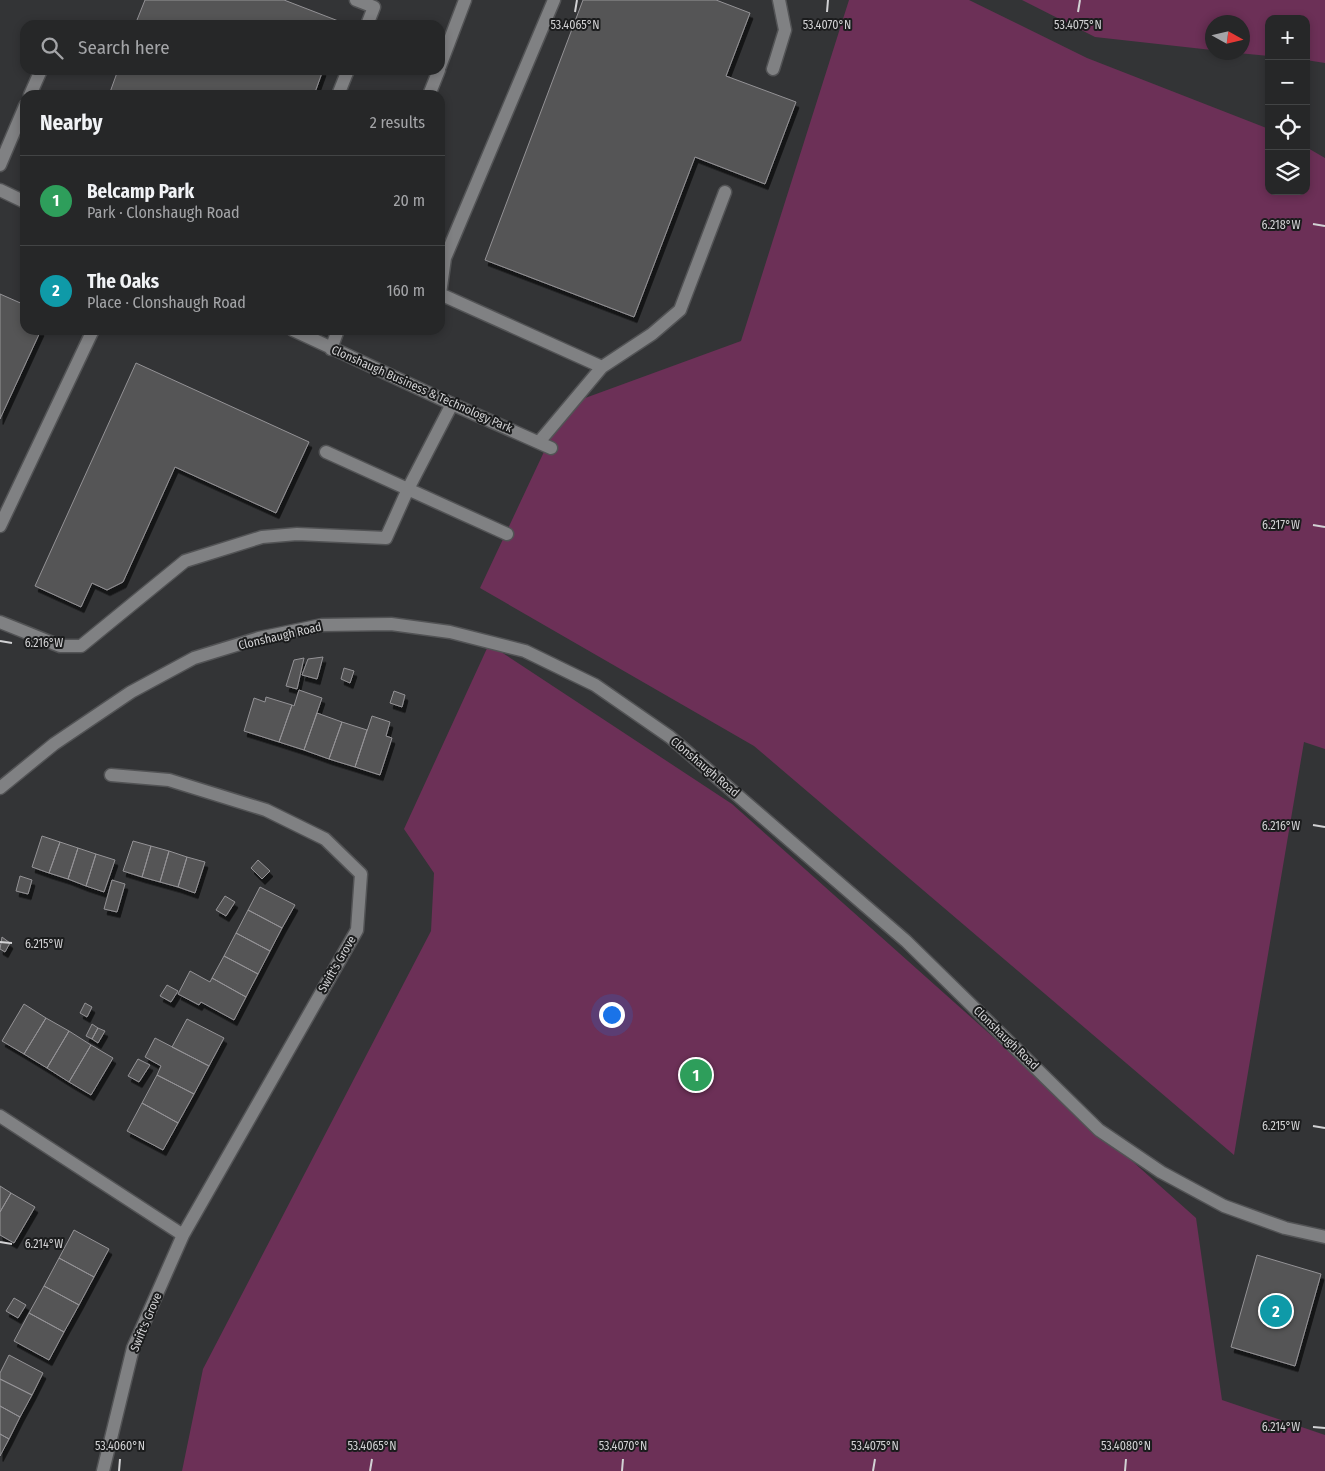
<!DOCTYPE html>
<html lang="en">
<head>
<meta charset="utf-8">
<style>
  body { margin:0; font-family:"Fira Sans Condensed",sans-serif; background:#323334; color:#f1f3f6 }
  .controls { position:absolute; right:15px; top:15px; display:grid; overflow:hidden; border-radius:10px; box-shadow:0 2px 8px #0003 }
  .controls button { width:45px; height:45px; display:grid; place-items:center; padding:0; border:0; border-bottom:1px solid #424445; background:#262728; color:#f1f3f6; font:25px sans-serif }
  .compass { position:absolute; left:1205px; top:15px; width:45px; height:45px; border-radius:50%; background:#262728; box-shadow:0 2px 8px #0003; rotate:98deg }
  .you { position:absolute; left:611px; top:1014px; width:18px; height:18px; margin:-12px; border:4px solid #fff; border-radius:50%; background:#1a73e8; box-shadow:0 0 0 8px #1a73e833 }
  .badge { display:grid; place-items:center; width:32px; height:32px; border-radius:50%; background:#e6ac36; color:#fff; font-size:16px; font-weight:700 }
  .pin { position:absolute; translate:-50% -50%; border:2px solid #fff; box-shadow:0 1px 5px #0006 }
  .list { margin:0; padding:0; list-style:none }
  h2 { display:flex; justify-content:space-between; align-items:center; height:65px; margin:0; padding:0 20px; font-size:21px }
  h2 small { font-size:16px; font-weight:400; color:#a4a5a8 }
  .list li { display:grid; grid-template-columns:32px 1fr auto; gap:15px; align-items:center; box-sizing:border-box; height:90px; padding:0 20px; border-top:1px solid #424445 }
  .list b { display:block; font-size:19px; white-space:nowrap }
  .list p { margin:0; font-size:16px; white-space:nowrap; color:#a4a5a8 }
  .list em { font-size:16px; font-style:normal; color:#a4a5a8 }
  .icon { flex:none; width:28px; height:28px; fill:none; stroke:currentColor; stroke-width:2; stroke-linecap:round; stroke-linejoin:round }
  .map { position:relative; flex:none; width:1325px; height:1471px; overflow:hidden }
  .search { position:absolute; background:#262728; box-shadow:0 2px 8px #0003; left:20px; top:20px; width:425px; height:55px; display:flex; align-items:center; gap:12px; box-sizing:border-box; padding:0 18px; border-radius:15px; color:#a4a5a8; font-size:19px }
  .panel { position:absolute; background:#262728; box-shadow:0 2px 8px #0003; left:20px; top:90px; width:425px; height:245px; border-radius:15px }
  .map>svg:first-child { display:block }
</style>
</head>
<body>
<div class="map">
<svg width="1325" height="1471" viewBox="0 0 1325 1471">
  <defs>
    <filter id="shadow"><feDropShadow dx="3" dy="5.5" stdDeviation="0" flood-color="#0009"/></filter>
  </defs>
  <rect width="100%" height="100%" fill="#333436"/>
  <path fill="#6c3057" d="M 849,0 L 969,0 L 1087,58 L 1269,129 L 1269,191 L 1306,191 L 1306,147 L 1325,158 L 1325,749 L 1304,742 L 1234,1155 L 754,746 L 480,588 L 566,405 L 741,341 Z
    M 1022,0 L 1325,0 L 1325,63 L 1306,60 L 1306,19 L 1269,19 L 1269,56 L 1238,53 L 1242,52 L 1242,22 L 1212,22 L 1212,50 L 1095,37 Z
    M 489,644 L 732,804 L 1196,1218 L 1222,1400 L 1325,1435 L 1325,1471 L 182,1471 L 203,1369 L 431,931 L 434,873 L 404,829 Z"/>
  <path fill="#555456" stroke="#949396" filter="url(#shadow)" d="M 145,0 L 284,0 L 341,22 L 340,25 L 135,25 Z
    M 583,0 L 716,0 L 750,13 L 726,76 L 796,102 L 765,184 L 695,157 L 634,317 L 485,260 Z
    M 118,70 L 323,70 L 314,95 L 109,95 Z
    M 0,294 L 25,305 L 25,330 L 41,330 L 0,419 Z
    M 136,363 L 309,442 L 276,513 L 175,467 L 123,582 L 107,590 L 92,583 L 81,607 L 35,586 Z
    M 323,657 L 317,679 L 302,675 L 308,659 Z
    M 304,658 L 297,689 L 286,686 L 294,660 Z
    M 344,668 L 354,671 L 350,683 L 341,679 Z
    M 299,690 L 322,698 L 304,750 L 279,742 L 292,705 L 294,706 Z
    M 394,691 L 405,695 L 402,707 L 390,703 Z
    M 266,697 L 292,705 L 279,742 L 244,731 L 254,698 L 265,702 Z
    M 317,713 L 342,722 L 329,759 L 304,750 Z
    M 372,716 L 390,722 L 386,736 L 392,738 L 380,775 L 355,767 Z
    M 342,722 L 367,730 L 355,767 L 329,759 Z
    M 42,836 L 60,842 L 49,873 L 32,867 Z
    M 133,841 L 151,846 L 142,877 L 123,871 Z
    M 60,842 L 78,848 L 68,879 L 49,873 Z
    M 151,846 L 169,851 L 160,882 L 142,877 Z
    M 78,848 L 96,854 L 86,886 L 68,879 Z
    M 169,851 L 187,857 L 178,887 L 160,882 Z
    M 96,854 L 115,860 L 104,892 L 86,886 Z
    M 187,857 L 205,862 L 195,893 L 178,887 Z
    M 258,860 L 270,871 L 262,879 L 251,868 Z
    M 20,876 L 32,880 L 28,894 L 16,891 Z
    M 112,880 L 125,884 L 117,912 L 104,909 Z
    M 260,887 L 295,905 L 282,928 L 248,910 Z
    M 225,896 L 235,902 L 226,916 L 216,910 Z
    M 248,910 L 282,928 L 270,951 L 236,933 Z
    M 236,933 L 270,951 L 258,974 L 224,956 Z
    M 2,937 L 10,943 L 5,952 L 0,949 Z
    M 224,956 L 258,974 L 246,997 L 212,978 Z
    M 190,971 L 210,982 L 212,978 L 246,997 L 234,1020 L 201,1002 L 199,1005 L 178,994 Z
    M 167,985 L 178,991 L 171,1002 L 160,996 Z
    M 85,1003 L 92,1007 L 87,1017 L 80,1013 Z
    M 24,1004 L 46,1018 L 24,1054 L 2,1041 Z
    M 46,1018 L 69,1031 L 47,1068 L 24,1054 Z
    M 187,1019 L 224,1038 L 209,1066 L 172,1047 Z
    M 92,1024 L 98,1028 L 92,1039 L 86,1036 Z
    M 98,1028 L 105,1031 L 98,1043 L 92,1039 Z
    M 69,1031 L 91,1045 L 69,1082 L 47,1068 Z
    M 155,1038 L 209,1066 L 194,1094 L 157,1075 L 161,1066 L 145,1057 Z
    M 91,1045 L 113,1058 L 91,1095 L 69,1082 Z
    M 138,1059 L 150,1065 L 139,1082 L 128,1076 Z
    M 157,1075 L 194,1094 L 178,1123 L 142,1103 Z
    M 142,1103 L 178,1123 L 163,1150 L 127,1131 Z
    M 0,1186 L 11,1193 L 0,1212 Z
    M 11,1193 L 35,1207 L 14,1243 L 0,1235 L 0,1212 Z
    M 74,1230 L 109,1249 L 94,1277 L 59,1258 Z
    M 1257,1255 L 1321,1274 L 1295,1366 L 1231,1347 Z
    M 59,1258 L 94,1277 L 79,1305 L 44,1286 Z
    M 44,1286 L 79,1305 L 64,1332 L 29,1313 Z
    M 14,1298 L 26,1305 L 18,1318 L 6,1311 Z
    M 29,1313 L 64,1332 L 49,1360 L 14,1341 Z
    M 9,1355 L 43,1373 L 32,1395 L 0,1379 L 0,1373 Z
    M 0,1379 L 32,1395 L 20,1417 L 0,1406 Z
    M 0,1406 L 20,1417 L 9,1439 L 0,1434 Z
    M 0,1434 L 9,1439 L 0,1456 Z"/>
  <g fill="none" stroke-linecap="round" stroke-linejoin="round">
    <defs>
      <path id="service" d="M 356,0 L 374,7 L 367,25
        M 773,69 L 785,30 L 779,0
        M 30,95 L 41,70
        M 338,95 L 348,70
        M 0,165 L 25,106
        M 440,294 L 445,258 L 554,0
        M 440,294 L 602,367
        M 539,442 L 602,367 L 652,334 L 680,310 L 725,192
        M 326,452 L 507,534
        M 0,526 L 93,330
        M 0,622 L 60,646 L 81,646 L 185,561 L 262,537 L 297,534 L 386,538 L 408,489 L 452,404"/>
      <path id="minor" d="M 440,66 L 465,0
        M 429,95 L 439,70
        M 0,190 L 25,202
        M 293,330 L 452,404 L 551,448
        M 331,349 L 338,330
        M 0,1116 L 183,1235
        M 103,1471 L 133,1348 L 183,1235 L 357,930 L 361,874 L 325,839 L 266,810 L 169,780 L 111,775"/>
      <path id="tertiary" d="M 0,788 L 54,744 L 131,692 L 194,658 L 259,638 L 322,625 L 391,624 L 450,632 L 525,651 L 595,685 L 670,737 L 906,941 L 1099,1130 L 1161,1172 L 1224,1206 L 1285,1228 L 1325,1237"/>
    </defs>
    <use href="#service" stroke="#525355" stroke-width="15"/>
    <use href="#minor" stroke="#525355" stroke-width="15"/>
    <use href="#tertiary" stroke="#525355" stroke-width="15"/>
    <use href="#service" stroke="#808183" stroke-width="12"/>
    <use href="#minor" stroke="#808183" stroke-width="12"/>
    <use href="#tertiary" stroke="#808183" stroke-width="12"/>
  </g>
  <path fill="none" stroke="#d2d2d4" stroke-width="2" d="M 575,12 L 577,0M 827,12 L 828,0M 1078,12 L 1080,0M 1313,224 L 1325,226M 1313,525 L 1325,527M 0,641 L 12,643M 1313,825 L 1325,827M 0,942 L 12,943M 1313,1126 L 1325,1128M 0,1242 L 12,1244M 1313,1427 L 1325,1428M 119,1471 L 120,1459M 370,1471 L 372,1459M 622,1471 L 623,1459M 873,1471 L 875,1459M 1125,1471 L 1126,1459"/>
  <g text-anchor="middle" stroke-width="4" stroke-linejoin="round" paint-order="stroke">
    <g font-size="12" fill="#d2d2d4" stroke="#1b1c1d">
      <text transform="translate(422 389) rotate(24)" y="4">Clonshaugh Business &amp; Technology Park</text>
      <text transform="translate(280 636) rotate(-13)" y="4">Clonshaugh Road</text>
      <text transform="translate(705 767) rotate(40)" y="4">Clonshaugh Road</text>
      <text transform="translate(337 964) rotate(-60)" y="4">Swift's Grove</text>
      <text transform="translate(1006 1038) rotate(44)" y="4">Clonshaugh Road</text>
      <text transform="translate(146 1322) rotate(-67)" y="4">Swift's Grove</text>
    </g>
  </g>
  <g font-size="12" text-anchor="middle" fill="#d2d2d4" stroke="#1b1c1d" stroke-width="4" stroke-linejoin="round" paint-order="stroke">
    <text x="575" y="29">53.4065°N</text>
    <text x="827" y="29">53.4070°N</text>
    <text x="1078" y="29">53.4075°N</text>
    <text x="1281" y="229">6.218°W</text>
    <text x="1281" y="529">6.217°W</text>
    <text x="44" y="647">6.216°W</text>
    <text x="1281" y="830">6.216°W</text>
    <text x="44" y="948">6.215°W</text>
    <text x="1281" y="1130">6.215°W</text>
    <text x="44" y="1248">6.214°W</text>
    <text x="1281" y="1431">6.214°W</text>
    <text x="120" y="1450">53.4060°N</text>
    <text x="372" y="1450">53.4065°N</text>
    <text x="623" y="1450">53.4070°N</text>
    <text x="875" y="1450">53.4075°N</text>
    <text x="1126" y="1450">53.4080°N</text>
  </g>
</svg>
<div class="controls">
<button>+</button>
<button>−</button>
<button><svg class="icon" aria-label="locate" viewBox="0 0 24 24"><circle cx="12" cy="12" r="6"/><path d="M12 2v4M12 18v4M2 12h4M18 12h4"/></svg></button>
<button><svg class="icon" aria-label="layers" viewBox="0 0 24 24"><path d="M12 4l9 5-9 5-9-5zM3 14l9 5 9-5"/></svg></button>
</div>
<svg class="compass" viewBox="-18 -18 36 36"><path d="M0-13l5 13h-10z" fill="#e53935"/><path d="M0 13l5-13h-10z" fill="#a4a5a8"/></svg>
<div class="you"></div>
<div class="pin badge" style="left:696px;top:1075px;background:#2e9e5b">1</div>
<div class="pin badge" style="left:1276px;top:1311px;background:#0f9aa8">2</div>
<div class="search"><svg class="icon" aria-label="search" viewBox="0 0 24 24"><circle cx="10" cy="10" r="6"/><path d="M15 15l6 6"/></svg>Search here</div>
<section class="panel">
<h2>Nearby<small>2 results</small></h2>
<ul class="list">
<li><span class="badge" style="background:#2e9e5b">1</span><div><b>Belcamp Park</b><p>Park · Clonshaugh Road</p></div><em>20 m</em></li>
<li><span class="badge" style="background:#0f9aa8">2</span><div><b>The Oaks</b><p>Place · Clonshaugh Road</p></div><em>160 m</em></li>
</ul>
</section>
</div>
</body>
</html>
